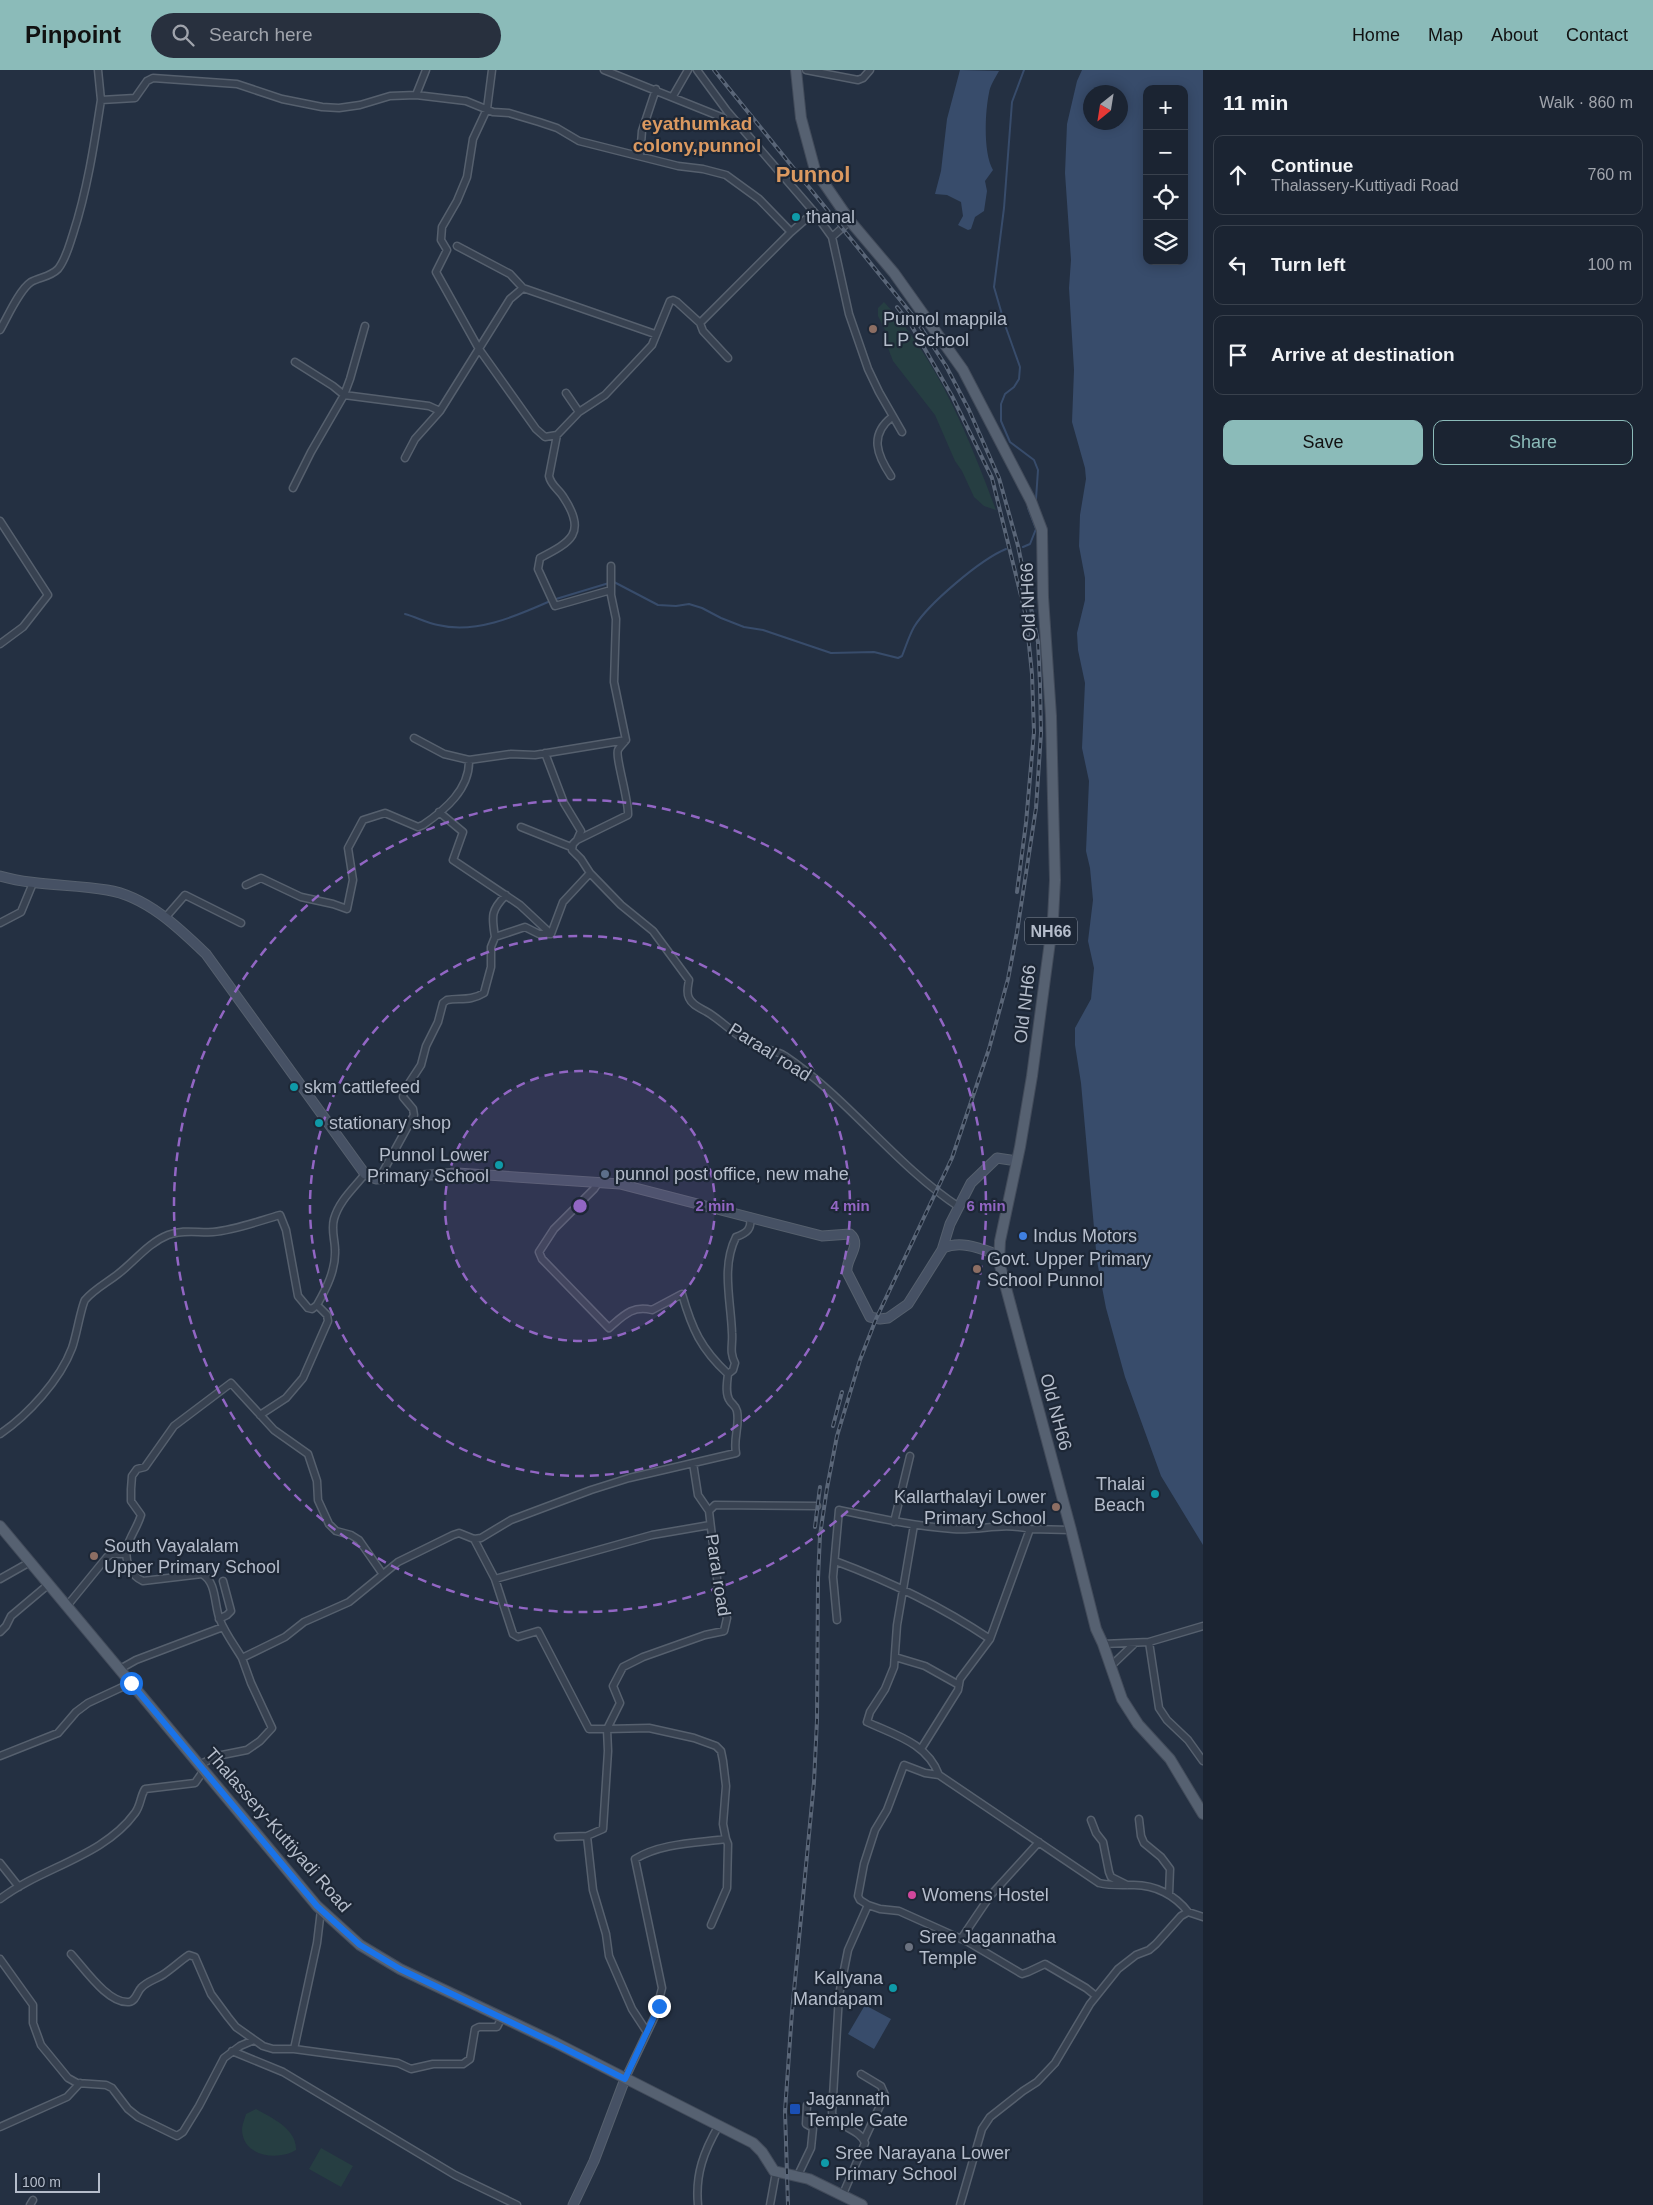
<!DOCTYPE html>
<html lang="en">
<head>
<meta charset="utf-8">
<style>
  body { margin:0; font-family:Helvetica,sans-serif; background:#28303e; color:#f1f3f6 }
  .controls { position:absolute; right:15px; top:15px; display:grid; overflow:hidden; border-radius:10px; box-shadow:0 2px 12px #0003 }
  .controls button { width:45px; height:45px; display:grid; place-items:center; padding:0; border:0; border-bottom:1px solid #39414d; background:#1b2432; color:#f1f3f6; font:25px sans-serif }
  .compass { position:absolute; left:1083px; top:15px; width:45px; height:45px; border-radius:50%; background:#1b2432; box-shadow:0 2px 12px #0003; rotate:210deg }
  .scale { position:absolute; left:15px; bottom:12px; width:85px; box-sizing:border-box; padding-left:5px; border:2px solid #b5bdcb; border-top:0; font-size:14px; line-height:18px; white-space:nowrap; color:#b5bdcb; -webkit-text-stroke:4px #1d2736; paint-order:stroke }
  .stop { position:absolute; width:15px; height:15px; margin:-11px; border:4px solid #1a73e8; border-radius:50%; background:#fff }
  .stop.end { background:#1a73e8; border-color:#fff; box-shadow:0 1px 5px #0008 }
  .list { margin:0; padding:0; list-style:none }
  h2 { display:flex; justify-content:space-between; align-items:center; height:65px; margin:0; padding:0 20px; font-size:21px }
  h2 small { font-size:16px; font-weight:400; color:#a0a4ac }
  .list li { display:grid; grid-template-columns:32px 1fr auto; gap:15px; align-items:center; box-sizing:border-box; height:80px; margin:0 10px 10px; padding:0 10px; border:1px solid #39414d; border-radius:10px }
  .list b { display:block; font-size:19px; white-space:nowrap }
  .list p { margin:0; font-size:16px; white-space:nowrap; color:#a0a4ac }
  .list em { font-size:16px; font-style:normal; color:#a0a4ac }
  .actions { display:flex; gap:10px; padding:15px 20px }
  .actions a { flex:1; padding:11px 0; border:1px solid #8bbbb9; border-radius:10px; text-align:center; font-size:18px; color:#8bbbb9 }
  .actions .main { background:#8bbbb9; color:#111 }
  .icon { flex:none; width:28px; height:28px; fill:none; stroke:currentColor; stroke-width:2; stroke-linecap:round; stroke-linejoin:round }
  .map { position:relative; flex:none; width:1203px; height:2135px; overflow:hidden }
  header { display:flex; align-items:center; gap:30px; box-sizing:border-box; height:70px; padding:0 25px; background:#8bbbb9; color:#111 }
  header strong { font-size:24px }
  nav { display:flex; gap:28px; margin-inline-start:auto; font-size:18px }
  .search { width:350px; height:45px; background:#28303e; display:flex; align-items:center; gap:12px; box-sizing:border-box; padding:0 18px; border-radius:28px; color:#a0a4ac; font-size:19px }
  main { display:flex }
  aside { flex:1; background:#1b2432 }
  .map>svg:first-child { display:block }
</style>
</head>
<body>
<header>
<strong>Pinpoint</strong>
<div class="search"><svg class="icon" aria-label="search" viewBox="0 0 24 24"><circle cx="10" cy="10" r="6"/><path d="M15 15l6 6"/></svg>Search here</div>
<nav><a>Home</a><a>Map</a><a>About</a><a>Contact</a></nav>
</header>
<main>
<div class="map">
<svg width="1203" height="2135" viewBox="0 0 1203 2135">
  <rect width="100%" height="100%" fill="#243042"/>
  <path fill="#263e42" d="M 884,232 C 938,289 969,368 996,440 L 984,436 L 974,427 L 962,401 L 955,391 L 935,345 L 893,291 L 888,278 L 886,262 L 878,246 L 878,238 Z
    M 256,2039 C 272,2048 297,2059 296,2080 C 278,2091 243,2087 242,2060 C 242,2055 245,2048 246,2044 Z
    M 321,2078 L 353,2096 L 341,2117 L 309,2099 Z"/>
  <path fill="#384c6b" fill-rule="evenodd" d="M 960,0 L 999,1 C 995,8 990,16 989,23 C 985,42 983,83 993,100 L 985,111 L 987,121 L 984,141 L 975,147 L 971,159 L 968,160 L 958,155 L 963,146 L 961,132 L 947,125 L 935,124 L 941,101 L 947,49 Z
    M 1082,0 L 1203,0 L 1203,1475 L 1161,1406 L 1125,1307 L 1106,1238 L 1097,1191 L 1081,1013 L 1075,975 L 1075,958 L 1091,929 L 1094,898 L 1088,871 L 1093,830 L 1090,798 L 1086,781 L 1089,711 L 1082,678 L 1085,613 L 1078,580 L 1077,563 L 1085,530 L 1085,508 L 1079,476 L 1080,445 L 1086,409 L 1085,398 L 1072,352 L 1074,300 L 1069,218 L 1071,190 L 1065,103 L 1067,54 L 1077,11 ZM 1147,19 L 1184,19 L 1184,191 L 1147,191 ZM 1120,22 L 1120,52 L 1090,52 L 1090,22 Z
    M 865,1935 L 891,1949 L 874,1979 L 848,1964 Z"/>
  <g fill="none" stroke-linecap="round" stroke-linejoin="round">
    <path stroke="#384c6b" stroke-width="2" d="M 1024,0 L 1012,32 L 1004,138 L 994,217 L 1005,255 L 1020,297 L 1019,309 L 1014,317 L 1005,324 L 1001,334 L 1001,351 L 1010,372 L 1034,390 L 1038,400 L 1036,429
      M 1023,477 L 1030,474 L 1036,459 L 1028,438
      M 614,512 L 658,535 L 676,536 L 689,534 L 702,538 L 721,548 L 744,557 L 763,560 L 831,583 L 874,582 L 898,588 L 902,586 C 906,576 909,566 914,557 C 928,534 981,489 1006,479
      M 556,529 L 609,513
      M 405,544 C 416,547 427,553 438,555 C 475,564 514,547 548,532"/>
    <defs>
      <path id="street" d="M 98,0 L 101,30
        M 492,0 L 487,39 L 473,69 L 467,107 L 457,131 L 442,157 L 441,170 L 447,180 L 436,202 L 479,279 L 536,359 L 545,367 L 557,365 L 579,342 L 605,325 L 638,290 L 652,275 L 670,231 L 673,230 L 677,232 L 700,253 L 791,162
        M 604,0 L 736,53
        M 697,0 L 727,41 L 814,142
        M 806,0 L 858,10 L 863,8 L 870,0
        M 416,25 L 426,0
        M 673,26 L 688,0
        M 640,86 L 642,61 L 656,19
        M 832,167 L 850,151
        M 457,176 L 510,204 L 523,218
        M 700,253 L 703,261 L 728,288
        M 0,260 C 7,248 19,220 31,212 C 40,207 50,207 58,199 C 66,189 69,176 73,164 C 87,121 94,76 101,30 L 135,28 L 147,11 L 153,8 L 237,14 L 282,29 L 322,37 L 339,38 L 360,35 L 390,26 L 416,25 L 466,31 L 493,42 L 509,43 L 539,52 L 557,58 L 579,71 L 678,96 L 703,99 L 726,105 L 759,129 L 791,162 L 814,142 L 832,167 L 849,244 L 868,299 L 879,322 L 902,362
        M 295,292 L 333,316 L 344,325 L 429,336 L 440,341
        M 566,323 L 579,342
        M 557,365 L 549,406 C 551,416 559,419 564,428 C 587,463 571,472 540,488 L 538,499 L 555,536 L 611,520
        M 405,388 L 415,369 L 440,341 L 510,229 L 523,218 L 655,264
        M 891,406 C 877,385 869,365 892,347
        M 293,418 L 311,382 L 344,325 L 350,309 L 365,256
        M 0,451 L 48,525 L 23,557 L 0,574
        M 611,496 L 611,525 L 616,549 L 614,612 L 626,670 C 624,673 620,676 618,680 C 615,687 629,730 628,745 L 577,770 L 573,774 L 572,780 L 581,789 L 590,803 L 621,835 L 653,861 L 689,910 C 688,916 686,923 689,928 C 692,935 700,938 707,942 C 724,952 738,969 756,976 C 766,980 775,980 785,986 C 849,1029 895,1095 959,1137
        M 414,668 L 444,684 L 469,690 L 511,684 L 535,685 L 626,670
        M 545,683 L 564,733 L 581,761 L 577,770
        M 439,742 L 463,762 L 453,790 L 520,835 L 551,864
        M 521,757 L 571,777
        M 246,815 L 261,808 L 301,827 L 333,834 L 347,839 L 353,810 L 348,778 L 363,750 L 385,743 L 418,757 L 423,755 C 445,740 470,719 469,690
        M 165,848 L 185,825 L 241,853
        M 0,853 L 21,842 L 33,813
        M 495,867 C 492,847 490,841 506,825
        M 379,1109 L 414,1045 L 413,1039 L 403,1027 L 404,1021 L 421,995 L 426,976 L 438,952 L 443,933 L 447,930 C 461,928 471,931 484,923 L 491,897 L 491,877 L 495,867 L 525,857 L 539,864 L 551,864 L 563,832 L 590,803
        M 728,1304 L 733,1300 L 735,1293 C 729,1281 733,1275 732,1263 C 731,1231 721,1197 736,1167 C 747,1163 752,1159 750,1147
        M 260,1345 L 286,1328 L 303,1308 L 328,1251 L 327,1245 L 317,1235
        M 0,1364 C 28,1345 60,1310 72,1278 C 76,1268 81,1237 85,1230 C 93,1220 108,1212 118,1204 C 135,1191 148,1173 168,1165 C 183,1159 199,1163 213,1162 C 235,1160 259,1151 280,1145 L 286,1160 L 298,1226 L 308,1238 L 312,1239 L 317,1235 C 326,1219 336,1200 335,1180 C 335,1170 331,1160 334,1149 C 339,1131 353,1119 365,1104
        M 693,1393 L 698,1425 L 709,1441
        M 894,1452 L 910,1386
        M 914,1455 L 897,1555 L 894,1597 L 885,1619 L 870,1642 L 867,1652 C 895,1665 927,1673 939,1705
        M 1030,1459 L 1071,1460
        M 474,1469 L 495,1509 L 513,1564 L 518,1567 L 538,1561 L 589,1659 L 607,1659 L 620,1633 L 613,1616 L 623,1597 L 643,1587 L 705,1565 L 724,1561 L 727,1548 L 719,1525 L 709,1441 L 715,1435 L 817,1436
        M 835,1491 C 889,1511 942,1537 990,1569
        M 382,1503 L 359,1470 L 351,1465 L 336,1461 L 329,1454 L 318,1430 L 317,1411 L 308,1384 L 274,1360 L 231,1313 L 174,1356 L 145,1397 L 137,1399 L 132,1406 L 131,1419 L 131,1431 L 141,1445 C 135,1465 119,1477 130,1498 C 134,1505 136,1508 143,1511 L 202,1504 C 217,1512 214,1536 220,1550 C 225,1563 235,1576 242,1588 L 285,1567 L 304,1552 L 349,1532 L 398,1492 L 453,1465 L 459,1463 L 474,1469 L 481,1468 L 511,1450 L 591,1420 L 629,1408 L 736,1383 C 733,1368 740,1356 737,1341 C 736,1336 733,1335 730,1331 C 725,1324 727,1313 728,1304 C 701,1279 692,1259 682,1224 L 652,1240 C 632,1235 623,1246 609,1258 L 542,1189 L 539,1182 L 554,1159 L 594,1119 L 598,1113
        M 0,1509 L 30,1492
        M 495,1509 L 652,1465 L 710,1455
        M 67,1536 L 107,1487 L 111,1484 L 125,1484
        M 219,1549 L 227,1545 L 231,1541 L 223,1511
        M 837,1550 L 833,1507 L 839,1440 C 877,1448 914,1456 953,1459 C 981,1461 1001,1452 1030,1459 L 990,1569 L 960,1609 L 958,1620 L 921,1679
        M 0,1562 L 6,1556 L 11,1546 L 49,1514
        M 1149,1572 L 1159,1638 L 1167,1650 L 1188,1670 L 1203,1691
        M 1103,1574 L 1149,1572 L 1203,1556
        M 895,1587 L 925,1596 L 959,1615
        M 1111,1596 L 1135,1573
        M 120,1599 L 136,1590 L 223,1557
        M 0,1686 L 58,1663 L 76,1642 L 88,1633 L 131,1613
        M 199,1695 L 217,1686 L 247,1680 L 260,1671 L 272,1658 L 251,1613 L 242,1588
        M 1139,1749 L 1141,1766 L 1144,1773 L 1161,1787 L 1170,1799 L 1169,1824
        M 1091,1750 L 1096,1763 L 1103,1772 L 1109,1802 L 1111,1807 L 1127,1815
        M 587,1766 L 593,1820 L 606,1864 L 609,1886 L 632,1939 L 647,1962
        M 558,1767 L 587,1766 L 603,1759 L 608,1681 L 607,1659 L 649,1658 L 694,1668 L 716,1676 L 721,1681 L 723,1691 L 726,1716 L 723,1754 L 726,1769 C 696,1773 661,1773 635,1789 L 662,1918 L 655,1946 L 625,2009
        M 0,1793 L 19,1817
        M 0,1829 C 42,1797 103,1787 135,1743 C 141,1735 140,1727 145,1719 L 195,1713 L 204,1700
        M 868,1835 L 880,1839 L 899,1841 L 968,1872 L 1022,1904 L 1028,1902 L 1045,1894 L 1086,1918 L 1096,1926
        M 711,1855 L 727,1818 L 728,1774 L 726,1769
        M 961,1869 L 990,1826 L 1039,1772
        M 71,1884 C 84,1898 108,1934 129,1932 C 136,1931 137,1922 141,1918 C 147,1911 157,1909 164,1904 C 173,1898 180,1891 189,1885 L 195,1887 L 211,1924 L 228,1947 L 236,1957 L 263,1976 L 273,1979 L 294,1979 L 398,1993 L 411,1999 L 433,1994 L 463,1994 L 470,1989 L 475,1959 L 479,1957 L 497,1957 L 502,1947
        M 0,1889 L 33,1935 L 33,1953 L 41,1975 L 68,2008 L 77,2013 L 106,2015 L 112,2018 L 128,2039 L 138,2047 L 177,2066 L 183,2062 L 199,2036 L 224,1988 L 240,1976 L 254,1970
        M 294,1979 L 317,1873 L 321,1840
        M 232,1981 L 283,2002 L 455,2105 L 517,2135
        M 861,2004 L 881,2016 L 885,2025 L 864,2070
        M 0,2057 L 67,2027 L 80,2013
        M 798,2105 L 811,2078 L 813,2058 L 806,2054 L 807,2035
        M 843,2124 L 865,2073 C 860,2059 839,2058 832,2044 L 839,1925 L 848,1880 L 868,1835 L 860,1830 L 858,1826 L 864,1794 L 875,1760 L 887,1740 L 904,1695 L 925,1703 L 939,1705 L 1099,1813 C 1111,1816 1121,1815 1134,1815 C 1155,1815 1175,1825 1188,1842
        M 30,2135 L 33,2130
        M 698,2135 C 695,2104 704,2081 719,2055
        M 770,2135 L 776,2102
        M 960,2135 L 982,2059 L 990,2047 L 1023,2021 L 1037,2012 L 1055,1993 L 1090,1934 L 1118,1899 L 1136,1885 L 1149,1880 L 1156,1874 L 1181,1846 L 1188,1842 L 1203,1847"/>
      <path id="secondary" d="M 0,806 C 35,816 71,814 107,820 C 146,826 179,858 206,884 L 365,1104 L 376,1109 L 457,1103 L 620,1114 L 822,1166 L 850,1164 C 863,1175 845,1189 847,1202 L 870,1247 L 880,1249 L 888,1248 L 908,1234 L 942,1180 L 950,1154 L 971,1113 L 997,1088 L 1017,1091
        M 943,1178 C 962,1170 981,1179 999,1185
        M 573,2135 L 594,2091 L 625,2009"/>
      <path id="primary" d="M 796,0 L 801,48 L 815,100 L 850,151 L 894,203 L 963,300 L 1031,431 L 1042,460 L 1043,527 L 1051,646 L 1055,810 L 1053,849 L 1032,1006 L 1020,1077 L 1000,1171 L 999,1192 L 1071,1460 L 1096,1559 L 1103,1574 L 1122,1629 L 1138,1654 L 1170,1689 L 1203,1744
        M 0,1456 L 317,1836 L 360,1875 L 400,1899 L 556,1973 L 753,2073 L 762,2082 L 774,2101 L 809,2109 L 862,2135"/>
    </defs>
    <use href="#street" stroke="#56606e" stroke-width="9"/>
    <use href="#secondary" stroke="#56606e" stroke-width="11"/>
    <use href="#primary" stroke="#424b5a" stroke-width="12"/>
    <use href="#street" stroke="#384251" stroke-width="6"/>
    <use href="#secondary" stroke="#465164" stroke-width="9"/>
    <use href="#primary" stroke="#566171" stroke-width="10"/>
    <defs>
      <path id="rail" d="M 714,0 L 914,247 L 946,296 L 969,340 L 999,408 L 1018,476 L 1038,572 L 1040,614 L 1041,663 L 1036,738 L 1017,862 L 1008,909 L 989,979 L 952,1088 L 876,1249 L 860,1290 L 837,1366 L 827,1418 L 820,1465 L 818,1509 L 817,1650 L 814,1712 L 792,1942 L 785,2041 L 788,2135
        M 897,237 L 911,255 L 952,326 L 992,408 L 1026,546 L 1032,604 L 1034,662 L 1026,753 L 1017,822
        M 833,1356 L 842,1322
        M 815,1457 L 820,1417"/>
    </defs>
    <use href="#rail" stroke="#5a6678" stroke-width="4"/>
    <use href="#rail" stroke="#1d2736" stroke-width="2" stroke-dasharray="5.5" stroke-linecap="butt"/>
  </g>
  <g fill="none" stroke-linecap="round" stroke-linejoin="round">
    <path stroke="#1a73e8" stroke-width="6" d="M 131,1613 L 317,1836 L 360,1875 L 400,1899 L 556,1974 L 625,2009 L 659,1936"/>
  </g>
  <circle cx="580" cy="1136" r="135" fill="#9266c4" fill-opacity=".12"/>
  <g fill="none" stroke="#9266c4" stroke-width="2.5" stroke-dasharray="9 6">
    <circle cx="580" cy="1136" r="135"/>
    <circle cx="580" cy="1136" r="270"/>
    <circle cx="580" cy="1136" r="406"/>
  </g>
  <g fill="#0f9aa8" stroke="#1d2736" stroke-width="2">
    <circle cx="796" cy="147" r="5"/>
    <circle cx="294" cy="1017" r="5"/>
    <circle cx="319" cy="1053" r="5"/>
    <circle cx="499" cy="1095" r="5"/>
    <circle cx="1155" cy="1424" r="5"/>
    <circle cx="893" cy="1918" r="5"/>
    <circle cx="825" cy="2093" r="5"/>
  </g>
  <g fill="#8d6e63" stroke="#1d2736" stroke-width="2">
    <circle cx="873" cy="259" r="5"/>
    <circle cx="977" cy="1199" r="5"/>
    <circle cx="1056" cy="1437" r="5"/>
    <circle cx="94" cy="1486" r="5"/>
  </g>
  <circle fill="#5c6f8a" stroke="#1d2736" stroke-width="2" cx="605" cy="1104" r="5"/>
  <circle fill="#3f7fe0" stroke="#1d2736" stroke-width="2" cx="1023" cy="1166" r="5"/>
  <circle fill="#d1479c" stroke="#1d2736" stroke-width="2" cx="912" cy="1825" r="5"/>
  <circle fill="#6b7280" stroke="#1d2736" stroke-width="2" cx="909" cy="1877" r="5"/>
  <rect fill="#1a4fb4" stroke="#1d2736" stroke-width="2" x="789" y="2033" width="12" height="12" rx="2.5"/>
  <g text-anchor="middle" stroke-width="4.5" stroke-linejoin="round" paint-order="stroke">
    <rect fill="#1d2736" stroke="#87909e" stroke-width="1" x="1025" y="847.5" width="52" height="27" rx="4"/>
    <g font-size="16" font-weight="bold" fill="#b5bdcb">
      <text x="1051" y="867">NH66</text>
    </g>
    <g font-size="18" fill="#b5bdcb" stroke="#1d2736" text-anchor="start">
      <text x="806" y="153">thanal</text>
      <text x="883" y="255">Punnol mappila<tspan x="883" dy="21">L P School</tspan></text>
      <text x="304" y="1023">skm cattlefeed</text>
      <text x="329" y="1059">stationary shop</text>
      <text x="489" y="1091" text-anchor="end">Punnol Lower<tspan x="489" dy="21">Primary School</tspan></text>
      <text x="615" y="1110">punnol post office, new mahe</text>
      <text x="1033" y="1172">Indus Motors</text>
      <text x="987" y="1195">Govt. Upper Primary<tspan x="987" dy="21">School Punnol</tspan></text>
      <text x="1145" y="1420" text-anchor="end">Thalai<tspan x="1145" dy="21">Beach</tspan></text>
      <text x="1046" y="1433" text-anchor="end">Kallarthalayi Lower<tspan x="1046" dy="21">Primary School</tspan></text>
      <text x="104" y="1482">South Vayalalam<tspan x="104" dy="21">Upper Primary School</tspan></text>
      <text x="922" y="1831">Womens Hostel</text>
      <text x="919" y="1873">Sree Jagannatha<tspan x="919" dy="21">Temple</tspan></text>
      <text x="883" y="1914" text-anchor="end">Kallyana<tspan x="883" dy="21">Mandapam</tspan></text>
      <text x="806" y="2035">Jagannath<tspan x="806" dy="21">Temple Gate</tspan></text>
      <text x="835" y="2089">Sree Narayana Lower<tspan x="835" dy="21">Primary School</tspan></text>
    </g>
    <g font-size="18" fill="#b5bdcb" stroke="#1d2736">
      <text transform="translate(1028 532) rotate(-92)" y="6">Old NH66</text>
      <text transform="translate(1025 934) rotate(-83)" y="6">Old NH66</text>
      <text transform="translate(770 982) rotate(32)" y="6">Paraal road</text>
      <text transform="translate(1056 1342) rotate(75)" y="6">Old NH66</text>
      <text transform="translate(718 1505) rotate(81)" y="6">Paral road</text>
      <text transform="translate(278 1760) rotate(49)" y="6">Thalassery-Kuttiyadi Road</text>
    </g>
    <g font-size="19" font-weight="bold" fill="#db9960" stroke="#1d2736">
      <text x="697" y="60">eyathumkad<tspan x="697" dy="22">colony,punnol</tspan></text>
    </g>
    <g font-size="22" font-weight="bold" fill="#db9960" stroke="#1d2736">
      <text x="813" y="112">Punnol</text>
    </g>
  </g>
  <circle cx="580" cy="1136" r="8" fill="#9266c4" stroke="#1d2736" stroke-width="2.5"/>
  <g font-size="15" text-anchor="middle" font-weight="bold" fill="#9266c4" stroke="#1d2736" stroke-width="4.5" stroke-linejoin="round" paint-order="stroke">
    <text x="715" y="1141">2 min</text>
    <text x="850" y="1141">4 min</text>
    <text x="986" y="1141">6 min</text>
  </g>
</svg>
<div class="controls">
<button>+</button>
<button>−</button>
<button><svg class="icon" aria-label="locate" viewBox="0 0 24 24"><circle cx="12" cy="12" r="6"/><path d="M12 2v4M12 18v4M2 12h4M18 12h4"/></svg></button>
<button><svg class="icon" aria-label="layers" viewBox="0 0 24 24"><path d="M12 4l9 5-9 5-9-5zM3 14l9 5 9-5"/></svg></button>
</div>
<svg class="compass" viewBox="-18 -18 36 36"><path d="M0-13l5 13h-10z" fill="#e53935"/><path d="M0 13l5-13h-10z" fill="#a0a4ac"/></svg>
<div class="scale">100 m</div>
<div class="stop" style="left:131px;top:1613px"></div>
<div class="stop end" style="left:659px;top:1936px"></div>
</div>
<aside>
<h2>11 min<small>Walk · 860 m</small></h2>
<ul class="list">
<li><svg class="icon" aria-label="ahead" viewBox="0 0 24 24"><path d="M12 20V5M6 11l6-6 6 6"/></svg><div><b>Continue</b><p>Thalassery-Kuttiyadi Road</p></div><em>760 m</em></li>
<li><svg class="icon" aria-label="left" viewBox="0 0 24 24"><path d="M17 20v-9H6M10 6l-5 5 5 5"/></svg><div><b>Turn left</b></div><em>100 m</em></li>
<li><svg class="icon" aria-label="arrive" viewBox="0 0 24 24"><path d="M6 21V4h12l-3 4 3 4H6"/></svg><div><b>Arrive at destination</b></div></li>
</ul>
<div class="actions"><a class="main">Save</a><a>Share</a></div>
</aside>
</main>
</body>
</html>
